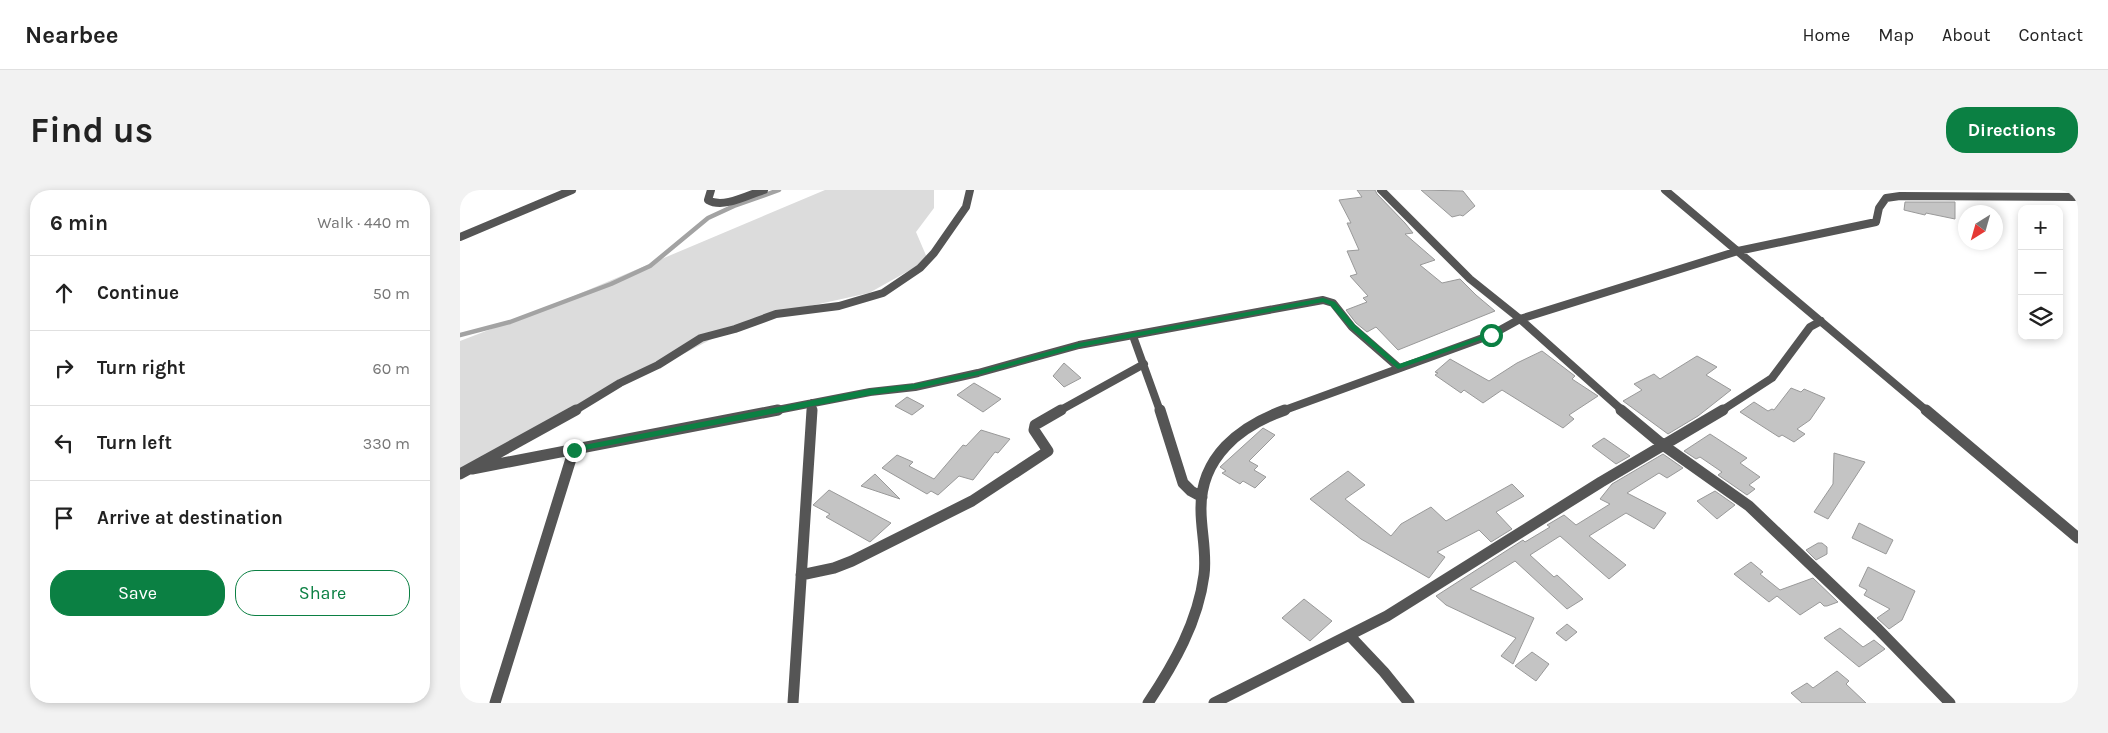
<!DOCTYPE html>
<html lang="en">
<head>
<meta charset="utf-8">
<style>
  body { margin:0; font-family:Karla,sans-serif; background:#f2f2f2; color:#222 }
  .controls { position:absolute; right:15px; top:15px; display:grid; overflow:hidden; border-radius:10px; box-shadow:0 2px 8px #0003 }
  .controls button { width:45px; height:45px; display:grid; place-items:center; padding:0; border:0; border-bottom:1px solid #e0e0e0; background:#fff; color:#222; font:25px sans-serif }
  .compass { position:absolute; left:1498px; top:15px; width:45px; height:45px; border-radius:50%; background:#fff; box-shadow:0 2px 8px #0003; rotate:217deg }
  .stop { position:absolute; width:15px; height:15px; margin:-11px; border:4px solid #0b8043; border-radius:50%; background:#fff }
  .stop.end { background:#0b8043; border-color:#fff; box-shadow:0 1px 5px #0008 }
  .list { margin:0; padding:0; list-style:none }
  h2 { display:flex; justify-content:space-between; align-items:center; height:65px; margin:0; padding:0 20px; font-size:21px }
  h2 small { font-size:16px; font-weight:400; color:#767676 }
  .list li { display:grid; grid-template-columns:32px 1fr auto; gap:15px; align-items:center; box-sizing:border-box; height:75px; padding:0 20px; border-top:1px solid #e0e0e0 }
  .list b { display:block; font-size:19px; white-space:nowrap }
  .list em { font-size:16px; font-style:normal; color:#767676 }
  .actions { display:flex; gap:10px; padding:15px 20px }
  .actions a { flex:1; padding:11px 0; border:1px solid #0b8043; border-radius:20px; text-align:center; font-size:18px; color:#0b8043 }
  .actions .main { background:#0b8043; color:#fff }
  .icon { flex:none; width:28px; height:28px; fill:none; stroke:currentColor; stroke-width:2; stroke-linecap:round; stroke-linejoin:round }
  .map { position:relative; flex:none; width:1618px; height:513px; overflow:hidden; border-radius:20px }
  header { display:flex; align-items:center; gap:30px; box-sizing:border-box; height:70px; padding:0 25px; background:#fff; border-bottom:1px solid #e0e0e0 }
  header strong { font-size:24px }
  nav { display:flex; gap:28px; margin-inline-start:auto; font-size:18px }
  .intro { display:flex; align-items:center; justify-content:space-between; box-sizing:border-box; height:120px; padding:0 30px }
  h1 { margin:0; font-size:35px }
  .button { padding:12px 22px; border-radius:20px; background:#0b8043; color:#fff; font-size:18px; font-weight:700 }
  main { display:flex; gap:30px; padding:0 30px }
  aside { flex:1; background:#fff; border-radius:20px; box-shadow:0 2px 8px #0003 }
  .map>svg:first-child { display:block }
</style>
</head>
<body>
<header>
<strong>Nearbee</strong>
<nav><a>Home</a><a>Map</a><a>About</a><a>Contact</a></nav>
</header>
<div class="intro"><h1>Find us</h1><a class="button">Directions</a></div>
<main>
<aside>
<h2>6 min<small>Walk · 440 m</small></h2>
<ul class="list">
<li><svg class="icon" aria-label="ahead" viewBox="0 0 24 24"><path d="M12 20V5M6 11l6-6 6 6"/></svg><div><b>Continue</b></div><em>50 m</em></li>
<li><svg class="icon" aria-label="right" viewBox="0 0 24 24"><path d="M7 20v-9h11M14 6l5 5-5 5"/></svg><div><b>Turn right</b></div><em>60 m</em></li>
<li><svg class="icon" aria-label="left" viewBox="0 0 24 24"><path d="M17 20v-9H6M10 6l-5 5 5 5"/></svg><div><b>Turn left</b></div><em>330 m</em></li>
<li><svg class="icon" aria-label="arrive" viewBox="0 0 24 24"><path d="M6 21V4h12l-3 4 3 4H6"/></svg><div><b>Arrive at destination</b></div></li>
</ul>
<div class="actions"><a class="main">Save</a><a>Share</a></div>
</aside>
<div class="map">
<svg width="1618" height="513" viewBox="0 0 1618 513">
  <rect width="100%" height="100%" fill="#fff"/>
  <path fill="#dcdcdc" d="M 365,0 L 474,0 L 474,18 L 456,42 L 468,70 L 409,103 L 290,129 L 0,281 L 0,151 L 83,119 Z"/>
  <g fill="none" stroke-linecap="round" stroke-linejoin="round">
    <path stroke="#a3a3a3" stroke-width="4.5" d="M 0,145 L 50,132 L 151,94 L 190,76 L 248,28 L 274,16 L 319,0"/>
  </g>
  <path fill="#c4c4c4" stroke="#999" d="M 897,0 L 915,0 L 917,4 L 945,33 L 953,43 L 945,44 L 975,70 L 960,75 L 982,93 L 1000,89 L 1016,105 L 1035,121 L 938,160 L 916,137 L 907,142 L 896,133 L 886,120 L 907,112 L 903,108 L 908,106 L 890,86 L 897,84 L 887,61 L 899,60 L 887,33 L 891,33 L 879,10 L 902,7 Z
    M 961,0 L 1003,1 L 1015,16 L 1003,26 L 1000,25 L 992,27 Z
    M 1445,12 L 1495,12 L 1495,29 L 1466,23 L 1465,25 L 1444,20 Z
    M 1082,161 L 1115,186 L 1112,189 L 1138,206 L 1109,225 L 1114,229 L 1103,238 L 1042,200 L 1023,213 L 1004,200 L 1001,203 L 975,185 L 978,183 L 975,182 L 990,169 L 1029,191 L 1057,173 Z
    M 1237,166 L 1257,177 L 1246,185 L 1271,200 L 1238,226 L 1208,244 L 1163,211 L 1182,200 L 1174,194 L 1194,184 L 1200,189 Z
    M 604,173 L 621,188 L 604,197 L 593,186 Z
    M 514,193 L 541,209 L 523,222 L 497,205 Z
    M 1331,198 L 1341,202 L 1344,199 L 1365,208 L 1350,230 L 1337,239 L 1345,244 L 1334,252 L 1322,245 L 1319,247 L 1280,222 L 1294,212 L 1308,221 L 1312,219 L 1314,220 Z
    M 447,207 L 464,216 L 452,225 L 435,216 Z
    M 803,238 L 815,245 L 789,271 L 798,276 L 794,280 L 806,287 L 795,298 L 783,291 L 780,294 L 762,283 L 766,281 L 760,277 Z
    M 521,240 L 550,249 L 538,263 L 535,262 L 513,290 L 499,286 L 478,305 L 471,301 L 467,304 L 422,278 L 437,265 L 453,272 L 449,276 L 474,289 L 503,255 L 506,256 Z
    M 1250,244 L 1287,268 L 1280,273 L 1300,287 L 1289,295 L 1295,299 L 1287,305 L 1258,285 L 1262,282 L 1240,267 L 1236,269 L 1224,261 Z
    M 1144,248 L 1170,266 L 1156,274 L 1132,256 Z
    M 1374,263 L 1405,272 L 1368,329 L 1354,322 L 1373,294 Z
    M 1203,264 L 1223,278 L 1207,288 L 1199,283 L 1167,303 L 1206,323 L 1194,339 L 1166,323 L 1129,346 L 1166,375 L 1149,389 L 1100,346 L 1070,365 L 1094,387 L 1097,385 L 1123,409 L 1107,419 L 1055,371 L 1010,399 L 1074,428 L 1053,474 L 1041,466 L 1056,448 L 986,415 L 976,406 L 1063,350 L 1065,352 L 1090,337 L 1087,335 L 1104,325 L 1116,335 L 1150,314 L 1140,309 L 1152,294 Z
    M 888,281 L 905,295 L 885,309 L 931,346 L 941,334 L 971,317 L 986,331 L 1052,294 L 1064,306 L 1036,322 L 1052,339 L 1031,352 L 1019,340 L 977,362 L 985,367 L 969,388 L 901,349 L 850,309 Z
    M 415,284 L 440,309 L 401,296 Z
    M 369,300 L 431,333 L 410,352 L 366,327 L 370,324 L 353,315 Z
    M 1255,301 L 1275,315 L 1257,329 L 1237,311 Z
    M 1399,333 L 1433,350 L 1426,364 L 1392,348 Z
    M 1358,353 L 1362,353 L 1367,357 L 1367,364 L 1356,370 L 1346,360 Z
    M 1291,372 L 1303,382 L 1300,384 L 1320,400 L 1353,388 L 1378,412 L 1367,416 L 1364,416 L 1360,412 L 1340,425 L 1317,406 L 1309,412 L 1274,384 Z
    M 1408,377 L 1455,401 L 1442,430 L 1429,439 L 1417,428 L 1430,419 L 1404,405 L 1407,400 L 1399,396 Z
    M 844,409 L 872,431 L 850,451 L 822,428 Z
    M 1107,434 L 1117,442 L 1106,451 L 1096,443 Z
    M 1380,438 L 1403,457 L 1414,450 L 1425,459 L 1399,477 L 1364,448 Z
    M 1072,462 L 1089,474 L 1076,491 L 1055,476 Z
    M 1377,481 L 1389,491 L 1386,494 L 1406,513 L 1342,513 L 1331,503 L 1347,493 L 1353,498 Z"/>
  <g fill="none" stroke-linecap="round" stroke-linejoin="round">
    <path stroke="#555" stroke-width="8" d="M 251,0 L 248,10 C 263,19 288,5 304,0
      M 1205,0 L 1467,221
      M 0,47 L 112,0
      M 1060,129 L 1163,221
      M 673,146 L 700,221
      M 114,221 L 160,193 L 198,175 L 241,148 L 275,139 L 316,124 L 379,116 L 423,103 L 460,78 L 474,63 L 506,17 L 510,0
      M 312,221 L 410,202 L 455,197 L 518,183 L 619,155 L 863,110 L 873,113 L 892,137 L 938,177
      M 351,221 L 352,213
      M 599,221 L 684,174
      M 822,221 L 1031,145 L 1060,129 L 1278,61 L 1416,32 L 1419,18 L 1426,8 L 1440,6 L 1618,7
      M 1261,221 L 1312,188 L 1350,137 L 1361,131"/>
    <path stroke="#555" stroke-width="11" d="M 700,220 L 723,293 L 731,301 L 742,307
      M 1161,220 L 1203,255 L 1289,316 L 1418,439 L 1490,513
      M 1466,220 L 1618,348
      M 12,279 L 318,220
      M 0,284 L 116,220
      M 341,385 L 374,378 L 392,371 L 512,311 L 588,261 L 574,240 L 575,235 L 601,220
      M 890,446 L 924,482 L 949,513
      M 35,513 L 114,259
      M 333,513 L 352,220
      M 688,513 C 714,474 738,432 744,385 C 747,363 741,341 741,320 C 740,267 780,236 825,220
      M 754,513 L 927,426 L 1141,292 L 1263,220"/>
    <path stroke="#555" stroke-width="8" d="M 921,0 L 1010,89 L 1060,129"/>
  </g>
  <path fill="#0b8043" d="M 863,108 L 875,112 L 895,135 L 939,174 L 1028,144 L 1035,145 L 938,179 L 890,138 L 870,115 L 863,112 L 620,157 L 518,185 L 455,199 L 410,205 L 114,262 L 110,260 L 114,257 L 410,199 L 455,194 L 518,181 L 619,153 Z"/>
</svg>
<div class="controls">
<button>+</button>
<button>−</button>
<button><svg class="icon" aria-label="layers" viewBox="0 0 24 24"><path d="M12 4l9 5-9 5-9-5zM3 14l9 5 9-5"/></svg></button>
</div>
<svg class="compass" viewBox="-18 -18 36 36"><path d="M0-13l5 13h-10z" fill="#e53935"/><path d="M0 13l5-13h-10z" fill="#767676"/></svg>
<div class="stop" style="left:1031px;top:145px"></div>
<div class="stop end" style="left:114px;top:260px"></div>
</div>
</main>
</body>
</html>
